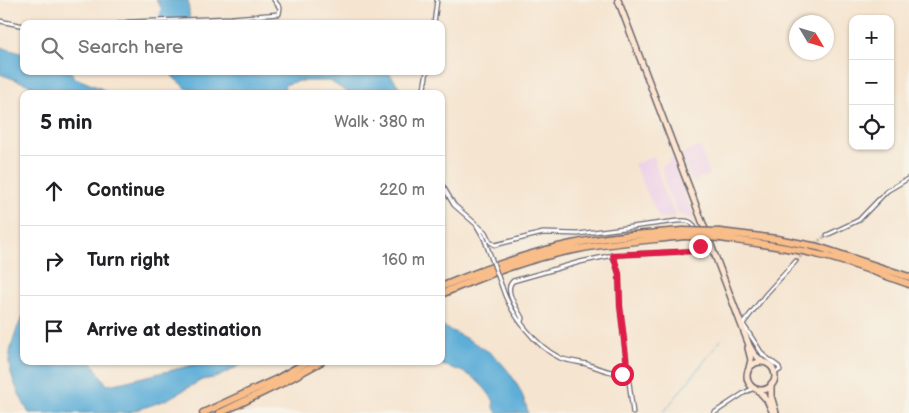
<!DOCTYPE html>
<html lang="en">
<head>
<meta charset="utf-8">
<style>
  body { margin:0; font-family:"Balsamiq Sans",sans-serif; background:#f2f2f2; color:#202124 }
  .controls { position:absolute; right:15px; top:15px; display:grid; overflow:hidden; border-radius:10px; box-shadow:0 1px 4px #0004 }
  .controls button { width:45px; height:45px; display:grid; place-items:center; padding:0; border:0; border-bottom:1px solid #e0e0e0; background:#fff; color:#202124; font:25px sans-serif }
  .compass { position:absolute; left:789px; top:15px; width:45px; height:45px; border-radius:50%; background:#fff; box-shadow:0 1px 4px #0004; rotate:128deg }
  .stop { position:absolute; width:15px; height:15px; margin:-11px; border:4px solid #e11d48; border-radius:50%; background:#fff }
  .stop.end { background:#e11d48; border-color:#fff; box-shadow:0 1px 5px #0008 }
  .list { margin:0; padding:0; list-style:none }
  h2 { display:flex; justify-content:space-between; align-items:center; height:65px; margin:0; padding:0 20px; font-size:21px }
  h2 small { font-size:16px; font-weight:400; color:#757577 }
  .list li { display:grid; grid-template-columns:32px 1fr auto; gap:15px; align-items:center; box-sizing:border-box; height:70px; padding:0 20px; border-top:1px solid #e0e0e0 }
  .list b { display:block; font-size:19px; white-space:nowrap }
  .list em { font-size:16px; font-style:normal; color:#757577 }
  .icon { flex:none; width:28px; height:28px; fill:none; stroke:currentColor; stroke-width:2; stroke-linecap:round; stroke-linejoin:round }
  .map { position:relative; flex:none; width:909px; height:413px; overflow:hidden }
  .search { position:absolute; background:#fff; box-shadow:0 1px 4px #0004; left:20px; top:20px; width:425px; height:55px; display:flex; align-items:center; gap:12px; box-sizing:border-box; padding:0 18px; border-radius:10px; color:#757577; font-size:19px }
  .panel { position:absolute; background:#fff; box-shadow:0 1px 4px #0004; left:20px; top:90px; width:425px; height:275px; border-radius:10px }
  .map>svg:first-child { display:block }
</style>
</head>
<body>
<div class="map">
<svg width="909" height="413" viewBox="0 0 909 413">
  <rect width="100%" height="100%" fill="#f7f3e8"/>
  <filter id="ink" filterUnits="userSpaceOnUse"><feTurbulence type="fractalNoise" baseFrequency=".02" numOctaves="2"/><feDisplacementMap in="SourceGraphic" scale="10" xChannelSelector="R" yChannelSelector="G"/><feConvolveMatrix kernelMatrix="1 2 1 2 8 2 1 2 1" color-interpolation-filters="sRGB"/></filter>
  <filter id="wash" filterUnits="userSpaceOnUse"><feTurbulence type="fractalNoise" baseFrequency=".0096" numOctaves="4" result="noise"/><feDisplacementMap in="SourceGraphic" scale="20" xChannelSelector="R" yChannelSelector="G"/><feGaussianBlur stdDeviation="1.12" result="paint"/><feColorMatrix in="noise" values="0 0 0 0 0 0 0 0 0 0 0 0 0 0 0 0 0 1.4 0 .05"/><feComposite in="paint" operator="in"/></filter>
  <g filter="url(#wash)">
    <rect width="100%" height="100%" fill="#f5e4cf"/>
    <path fill="#eed0e8" d="M 700,146 L 710,175 L 699,178 L 696,183 L 691,181 L 682,156 L 683,153 Z
      M 654,157 L 664,193 L 676,215 L 673,218 L 659,218 L 634,164 Z
      M 671,157 L 674,159 L 684,186 L 683,189 L 694,218 L 692,219 L 679,214 L 668,193 L 662,166 L 668,163 Z"/>
    <path fill="#5daed8" stroke="#40688a" d="M 156,0 L 188,0 L 190,24 L 172,24 Z
      M 0,47 L 24,54 L 24,71 L 68,71 L 72,73 L 73,77 L 102,89 L 109,94 L 54,94 L 0,74 Z
      M 169,71 L 388,71 L 404,94 L 364,94 L 361,92 L 347,92 L 330,81 L 299,81 L 284,85 L 285,90 L 272,94 L 200,94 L 186,88 L 174,78 Z
      M 24,315 L 24,361 L 91,361 L 107,385 L 123,382 L 210,361 L 248,361 L 218,377 L 202,380 L 166,400 L 128,413 L 29,413 C 22,401 9,375 9,361 C 10,346 16,328 24,315 Z
      M 441,325 C 457,334 474,342 489,352 C 508,366 523,390 528,413 L 497,413 L 493,406 L 494,401 C 474,371 463,372 430,361 L 441,361 Z"/>
    <g fill="none" stroke-linecap="round" stroke-linejoin="round">
      <path stroke="#5daed8" stroke-width="1" d="M 743,318 L 761,297
        M 663,413 L 721,340"/>
      <path stroke="#5daed8" stroke-width="7" d="M 162,24 L 165,0"/>
    </g>
  </g>
  <g filter="url(#ink)">
    <g fill="none" stroke-linecap="round" stroke-linejoin="round">
      <path stroke="#cbbdb1" stroke-width="3" stroke-dasharray="3 1.5" stroke-linecap="butt" d="M 811,246 L 827,235
        M 796,261 L 805,252"/>
      <defs>
        <path id="street" d="M 0,21 L 24,26
          M 118,24 L 129,22 L 231,18 L 279,14 L 280,8 L 274,0
          M 434,24 L 437,0
          M 423,94 L 427,71
          M 441,183 L 454,205 L 485,232 L 490,242 L 495,245 L 543,233 L 578,234 L 677,221
          M 679,221 C 690,220 693,222 696,231
          M 477,226 L 484,238
          M 827,235 L 859,220 L 887,191 L 909,178
          M 613,255 L 619,274 L 620,306 L 628,374
          M 502,287 C 510,313 535,346 560,358 C 568,361 578,362 587,364 C 601,369 613,374 628,374 L 633,413
          M 521,322 L 522,318 C 517,308 503,290 513,281 L 580,262 L 613,255 L 695,251 L 699,250 L 701,242 L 699,237
          M 743,324 L 763,355 L 779,367 L 780,370 L 774,373
          M 742,325 L 766,294 L 796,261
          M 714,413 L 744,393 L 754,388"/>
        <path id="secondary" d="M 618,0 L 749,345 L 754,354 L 763,362
          M 748,348 L 751,360 L 749,368
          M747 376a14 14 0 1 1 28 0a14 14 0 1 1-28 0Z
          M 771,384 L 771,396 L 776,413
          M 758,390 L 767,400 L 772,411"/>
        <path id="highway" d="M 720,232 L 777,239 L 818,247 L 909,277
          M 721,238 C 756,243 790,247 824,256 C 853,263 881,274 909,284
          M 441,287 C 484,269 527,253 572,244 C 609,236 646,234 683,231
          M 441,294 C 485,275 531,257 578,249 C 614,242 649,240 684,236
          M 203,413 L 277,379 L 309,361
          M 220,413 L 280,384 L 322,361"/>
      </defs>
      <use href="#street" stroke="#6c666f" stroke-width="5.5"/>
      <use href="#secondary" stroke="#6c666f" stroke-width="8"/>
      <use href="#highway" stroke="#6c666f" stroke-width="9"/>
      <use href="#street" stroke="#fff" stroke-width="3"/>
      <use href="#secondary" stroke="#fce5d0" stroke-width="5"/>
      <use href="#highway" stroke="#f8bd89" stroke-width="6"/>
      <defs>
        <path id="street-bridge" d="M 484,238 L 502,287"/>
        <path id="highway-bridge" d="M 683,231 L 720,232
          M 684,236 L 721,238"/>
      </defs>
      <use href="#street-bridge" stroke="#6c666f" stroke-width="5.5" stroke-linecap="butt"/>
      <use href="#highway-bridge" stroke="#6c666f" stroke-width="9" stroke-linecap="butt"/>
      <use href="#street-bridge" stroke="#fff" stroke-width="3"/>
      <use href="#highway-bridge" stroke="#f8bd89" stroke-width="6"/>
    </g>
  </g>
  <g fill="none" stroke-linecap="round" stroke-linejoin="round" filter="url(#ink)">
    <path stroke="#e11d48" stroke-width="6" d="M 622,374 L 628,374 L 620,306 L 619,274 L 613,255 L 695,251 L 699,250 L 700,246"/>
  </g>
</svg>
<div class="controls">
<button>+</button>
<button>−</button>
<button><svg class="icon" aria-label="locate" viewBox="0 0 24 24"><circle cx="12" cy="12" r="6"/><path d="M12 2v4M12 18v4M2 12h4M18 12h4"/></svg></button>
</div>
<svg class="compass" viewBox="-18 -18 36 36"><path d="M0-13l5 13h-10z" fill="#e53935"/><path d="M0 13l5-13h-10z" fill="#757577"/></svg>
<div class="stop" style="left:622px;top:374px"></div>
<div class="stop end" style="left:700px;top:246px"></div>
<div class="search"><svg class="icon" aria-label="search" viewBox="0 0 24 24"><circle cx="10" cy="10" r="6"/><path d="M15 15l6 6"/></svg>Search here</div>
<section class="panel">
<h2>5 min<small>Walk · 380 m</small></h2>
<ul class="list">
<li><svg class="icon" aria-label="ahead" viewBox="0 0 24 24"><path d="M12 20V5M6 11l6-6 6 6"/></svg><div><b>Continue</b></div><em>220 m</em></li>
<li><svg class="icon" aria-label="right" viewBox="0 0 24 24"><path d="M7 20v-9h11M14 6l5 5-5 5"/></svg><div><b>Turn right</b></div><em>160 m</em></li>
<li><svg class="icon" aria-label="arrive" viewBox="0 0 24 24"><path d="M6 21V4h12l-3 4 3 4H6"/></svg><div><b>Arrive at destination</b></div></li>
</ul>
</section>
</div>
</body>
</html>
